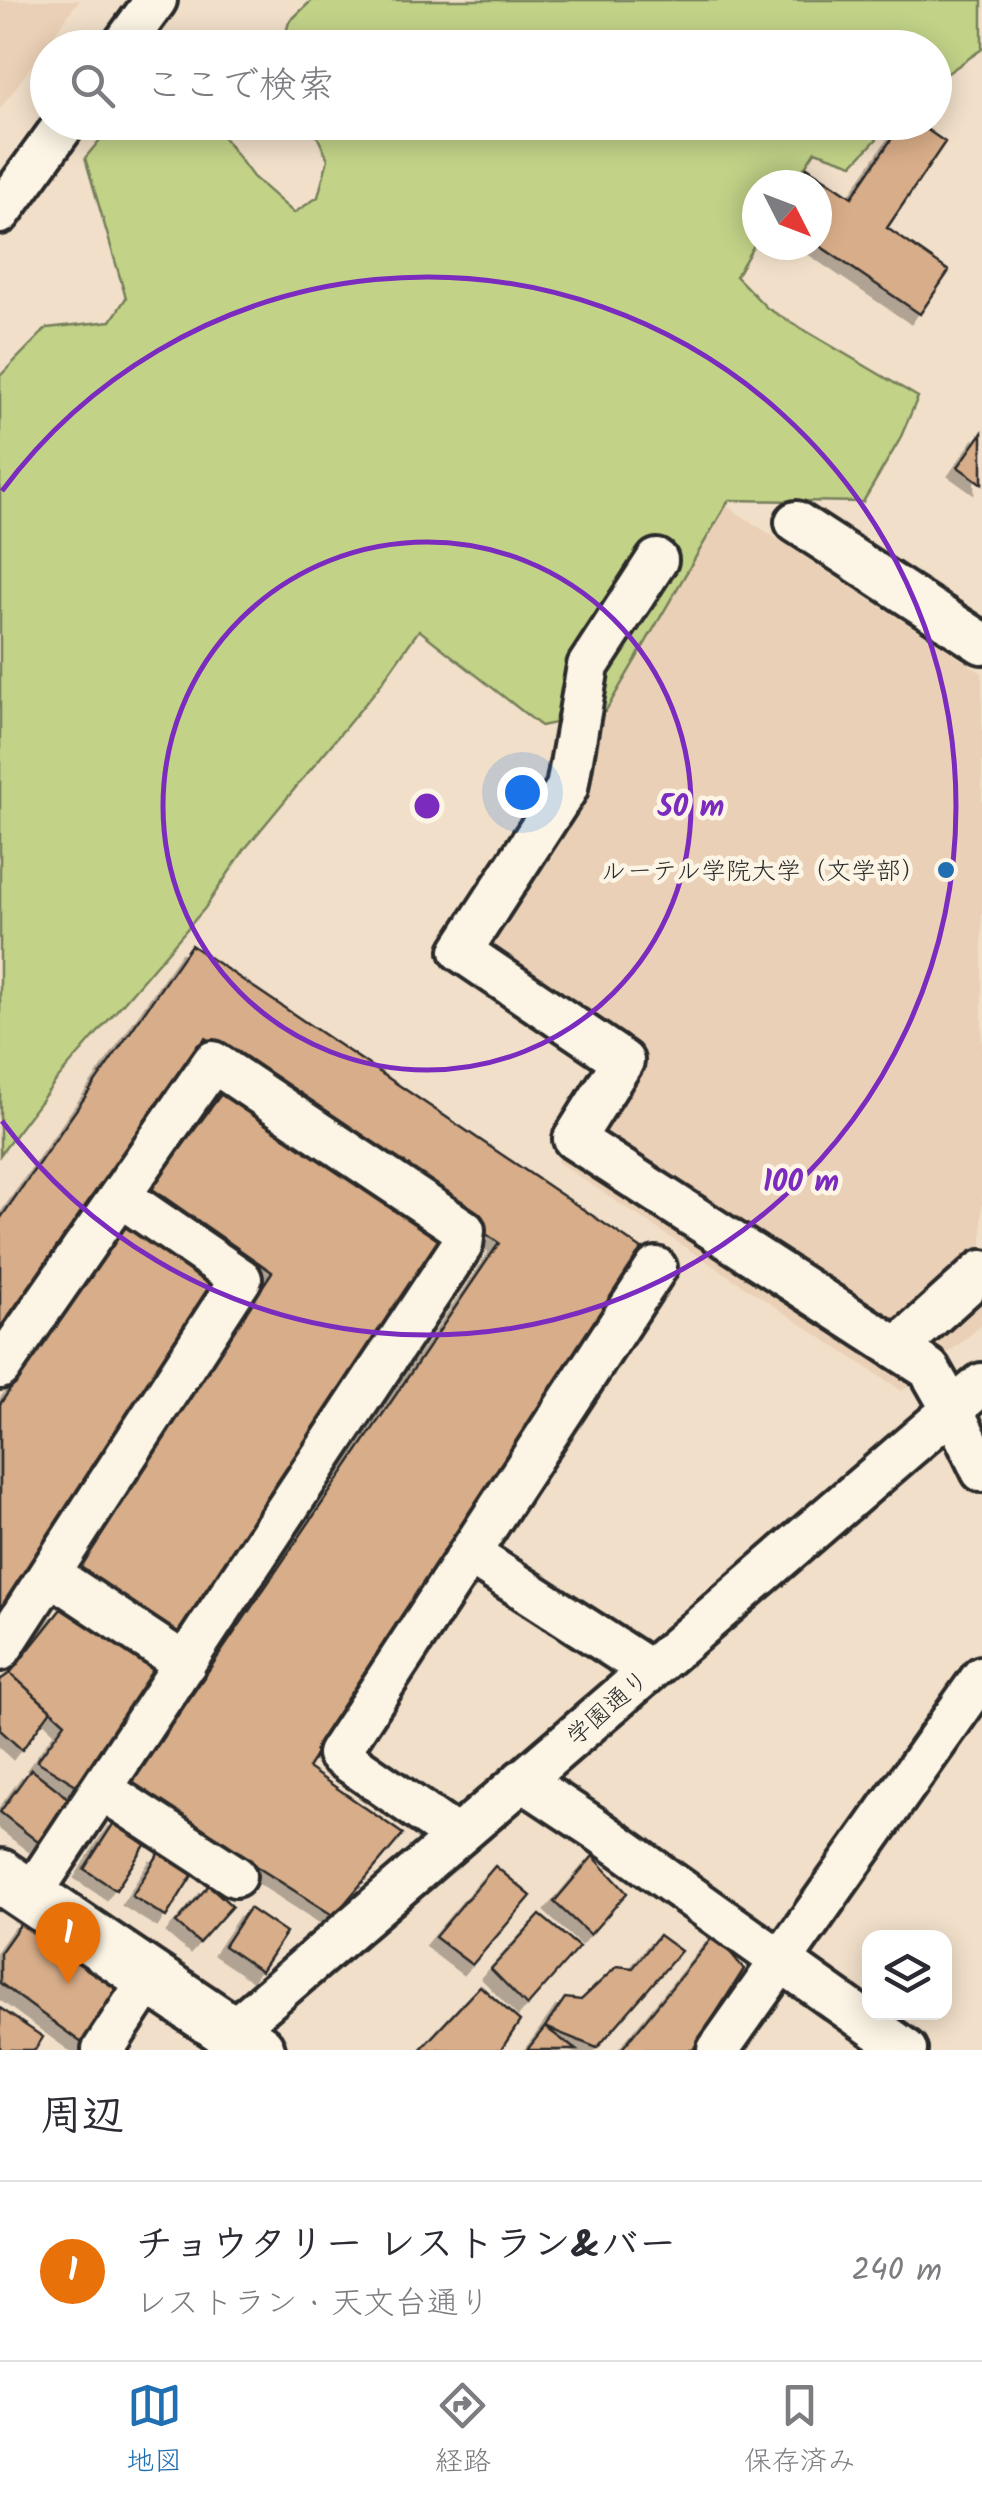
<!DOCTYPE html>
<html lang="ja">
<head>
<meta charset="utf-8">
<style>
  body { margin:0; font-family:Kalam,"Klee One",sans-serif; background:#f2f2f3; color:#2b2b33 }
  .controls { position:absolute; right:30px; bottom:30px; display:grid; overflow:hidden; border-radius:20px; box-shadow:0 5px 25px #0003 }
  .controls button { width:90px; height:90px; display:grid; place-items:center; padding:0; border:0; border-bottom:2px solid #e1e1e2; background:#fff; color:#2b2b33; font:50px sans-serif }
  .compass { position:absolute; left:742px; top:170px; width:90px; height:90px; border-radius:50%; background:#fff; box-shadow:0 5px 25px #0003; rotate:132deg }
  .you { position:absolute; left:522px; top:792px; width:35px; height:35px; margin:-25px; border:8px solid #fff; border-radius:50%; background:#1a73e8; box-shadow:0 0 0 15px #1a73e833 }
  .badge { display:grid; place-items:center; width:65px; height:65px; border-radius:50%; background:#1f6fb2; color:#fff; font-size:32px; font-weight:700 }
  .pin { position:absolute; translate:-50% -82px; filter:drop-shadow(0 2px 5px #0008) }
  .pin::after { content:''; position:absolute; top:52px; width:35px; height:30px; background:inherit; clip-path:polygon(0 0,100% 0,50% 100%) }
  .list { margin:0; padding:0; list-style:none }
  h2 { display:flex; justify-content:space-between; align-items:center; height:130px; margin:0; padding:0 40px; font-size:42px }
  h2 small { font-size:32px; font-weight:400; color:#7c7c81 }
  .list li { display:grid; grid-template-columns:65px 1fr auto; gap:30px; align-items:center; box-sizing:border-box; height:180px; padding:0 40px; border-top:2px solid #e1e1e2 }
  .list b { display:block; font-size:38px; white-space:nowrap }
  .list p { margin:0; font-size:32px; white-space:nowrap; color:#7c7c81 }
  .list em { font-size:32px; font-style:normal; color:#7c7c81 }
  .icon { flex:none; width:55px; height:55px; fill:none; stroke:currentColor; stroke-width:2; stroke-linecap:round; stroke-linejoin:round }
  .map { position:relative; flex:none; width:982px; height:2050px; overflow:hidden }
  .search { position:absolute; background:#fff; box-shadow:0 5px 25px #0003; left:30px; right:30px; top:30px; height:110px; display:flex; align-items:center; gap:25px; box-sizing:border-box; padding:0 35px; border-radius:55px; color:#7c7c81; font-size:38px }
  .sheet { height:310px; background:#fff }
  nav { display:flex; justify-content:space-around; align-items:center; box-sizing:border-box; height:140px; border-top:2px solid #e1e1e2; background:#fff; font-size:28px; color:#7c7c81 }
  nav a { display:grid; justify-items:center; gap:5px }
  nav .on { color:#1f6fb2 }
  .map>svg:first-child { display:block }
</style>
</head>
<body>
<div class="map">
<svg width="982" height="2050" viewBox="0 0 982 2050">
  <defs>
    <filter id="shadow"><feDropShadow dx="-9" dy="9" stdDeviation="0" flood-color="#0004"/></filter>
  </defs>
  <rect width="100%" height="100%" fill="#f1dfc9"/>
  <filter id="ink" filterUnits="userSpaceOnUse"><feTurbulence type="fractalNoise" baseFrequency=".01" numOctaves="2"/><feDisplacementMap in="SourceGraphic" scale="20" xChannelSelector="R" yChannelSelector="G"/><feConvolveMatrix kernelMatrix="1 2 1 2 8 2 1 2 1" color-interpolation-filters="sRGB"/></filter>
  <g filter="url(#ink)">
    <path fill="#ead0b6" d="M 0,0 L 79,0 L 0,109 Z
      M 695,485 L 982,673 L 982,1325 L 902,1391 L 557,1162 L 605,1074 L 448,960 Z"/>
    <path fill="#c2d388" stroke="#767f5a" stroke-width="2.5" d="M 312,0 L 982,0 L 982,49 L 935,82 L 934,48 L 282,47 L 289,22 Z
      M 114,123 L 213,123 L 253,177 L 294,213 L 318,197 L 328,159 L 311,123 L 892,123 L 853,164 L 815,151 L 793,185 L 757,185 L 757,240 L 736,276 L 767,308 L 918,397 L 899,441 L 863,502 L 729,500 L 605,712 L 541,726 L 419,630 L 378,688 L 244,850 L 205,908 L 55,1082 L 0,1155 L 0,376 L 47,328 L 111,321 L 126,298 L 85,158 Z"/>
    <path fill="#d8ad89" stroke="#2b2b2b" stroke-width="2.5" filter="url(#shadow)" d="M 903,122 L 916,122 L 945,142 L 887,228 L 949,271 L 920,314 L 817,244 L 817,185 L 795,185 L 807,167 L 852,197 Z
      M 982,433 L 982,484 L 958,467 Z
      M 191,945 L 642,1249 L 308,1768 L 403,1834 L 334,1916 L 130,1786 L 499,1243 L 205,1038 L 0,1328 L 0,1219 Z
      M 222,1093 L 442,1235 L 180,1638 L 77,1568 L 272,1272 L 151,1188 Z
      M 130,1219 L 215,1288 L 0,1618 L 0,1404 Z
      M 61,1609 L 158,1672 L 81,1788 L 37,1761 L 65,1723 L 10,1673 Z
      M 10,1673 L 51,1710 L 22,1750 L 0,1730 L 0,1680 Z
      M 31,1769 L 71,1800 L 38,1842 L 0,1812 Z
      M 117,1818 L 149,1839 L 116,1890 L 84,1869 Z
      M 159,1853 L 193,1874 L 166,1917 L 132,1896 Z
      M 593,1856 L 627,1893 L 590,1935 L 554,1902 Z
      M 495,1866 L 531,1896 L 472,1965 L 435,1937 Z
      M 209,1885 L 232,1906 L 199,1943 L 176,1923 Z
      M 249,1908 L 286,1933 L 261,1971 L 224,1946 Z
      M 540,1915 L 579,1947 L 527,2006 L 491,1969 Z
      M 24,1919 L 125,1992 L 86,2046 L 0,1983 L 0,1953 Z
      M 715,1934 L 744,1969 L 693,2050 L 621,2050 Z
      M 659,1935 L 681,1951 L 597,2048 L 545,2027 L 565,1998 L 581,2000 L 617,1966 L 633,1968 Z
      M 480,1986 L 520,2021 L 501,2050 L 420,2050 Z
      M 0,2008 L 43,2037 L 35,2050 L 0,2050 Z
      M 545,2027 L 576,2050 L 527,2050 Z"/>
    <g fill="none" stroke-linecap="round" stroke-linejoin="round">
      <defs>
        <path id="minor" d="M 121,48 L 156,0
          M 0,213 L 66,122
          M 796,522 L 982,643
          M 657,560 L 588,666 L 567,788 L 461,951 L 623,1061 L 574,1139 L 929,1369 L 953,1411 L 982,1471
          M 897,1348 L 982,1271
          M 0,1368 L 213,1062 L 464,1230 L 462,1245 L 30,1896
          M 470,1554 L 649,1670
          M 50,1574 L 185,1664
          M 0,1650 L 241,1279 L 120,1196
          M 522,1780 L 596,1829 L 906,2050
          M 103,1790 L 235,1876
          M 456,1836 L 338,1754 L 656,1268
          M 232,2031 L 982,1384
          M 103,2050 L 150,1978
          M 718,2050 L 982,1677"/>
        <path id="major" d="M 0,1876 L 258,2050"/>
      </defs>
      <use href="#minor" stroke="#2b2b2b" stroke-width="48"/>
      <use href="#major" stroke="#2b2b2b" stroke-width="60"/>
      <use href="#minor" stroke="#fcf5e5" stroke-width="40"/>
      <use href="#major" stroke="#fcf5e5" stroke-width="52"/>
    </g>
  </g>
  <g fill="none" stroke="#7b2cbf" stroke-width="5">
    <circle cx="427" cy="806" r="264"/>
    <path d="M2 491A529 529 0 1 1 2 1121"/>
  </g>
  <circle fill="#1f6fb2" stroke="#fcf5e5" stroke-width="4" cx="946" cy="870" r="10"/>
  <g text-anchor="middle" stroke-width="9" stroke-linejoin="round" paint-order="stroke">
    <g font-size="25" fill="#2b2b2b" stroke="#fcf5e5" text-anchor="end">
      <text x="926" y="879">ルーテル学院大学（文学部）</text>
    </g>
    <g font-size="25" fill="#2b2b2b" stroke="#fcf5e5">
      <text transform="translate(607 1707) rotate(-41)" y="9">学園通り</text>
    </g>
  </g>
  <circle cx="427" cy="806" r="15" fill="#7b2cbf" stroke="#fcf5e5" stroke-width="5"/>
  <g font-size="30" text-anchor="middle" font-weight="bold" fill="#7b2cbf" stroke="#fcf5e5" stroke-width="9" stroke-linejoin="round" paint-order="stroke">
    <text x="691" y="816">50 m</text>
    <text x="801" y="1191">100 m</text>
  </g>
</svg>
<div class="controls">
<button><svg class="icon" aria-label="layers" viewBox="0 0 24 24"><path d="M12 4l9 5-9 5-9-5zM3 14l9 5 9-5"/></svg></button>
</div>
<svg class="compass" viewBox="-18 -18 36 36"><path d="M0-13l5 13h-10z" fill="#e53935"/><path d="M0 13l5-13h-10z" fill="#7c7c81"/></svg>
<div class="you"></div>
<div class="pin badge" style="left:68px;top:1984px;background:#e8710a">1</div>
<div class="search"><svg class="icon" aria-label="search" viewBox="0 0 24 24"><circle cx="10" cy="10" r="6"/><path d="M15 15l6 6"/></svg>ここで検索</div>
</div>
<section class="sheet">
<h2>周辺<small></small></h2>
<ul class="list">
<li><span class="badge" style="background:#e8710a">1</span><div><b>チョウタリー レストラン&amp;バー</b><p>レストラン · 天文台通り</p></div><em>240 m</em></li>
</ul>
</section>
<nav>
<a class="on"><svg class="icon" aria-label="map" viewBox="0 0 24 24"><path d="M3 6l6-2 6 2 6-2v14l-6 2-6-2-6 2zM9 4v14M15 6v14"/></svg>地図</a>
<a><svg class="icon" aria-label="directions" viewBox="0 0 24 24"><path d="M12 3l9 9-9 9-9-9zM9 14v-3h6M13 9l2 2-2 2"/></svg>経路</a>
<a><svg class="icon" aria-label="saved" viewBox="0 0 24 24"><path d="M7 4h10v16l-5-4-5 4z"/></svg>保存済み</a>
</nav>
</body>
</html>
